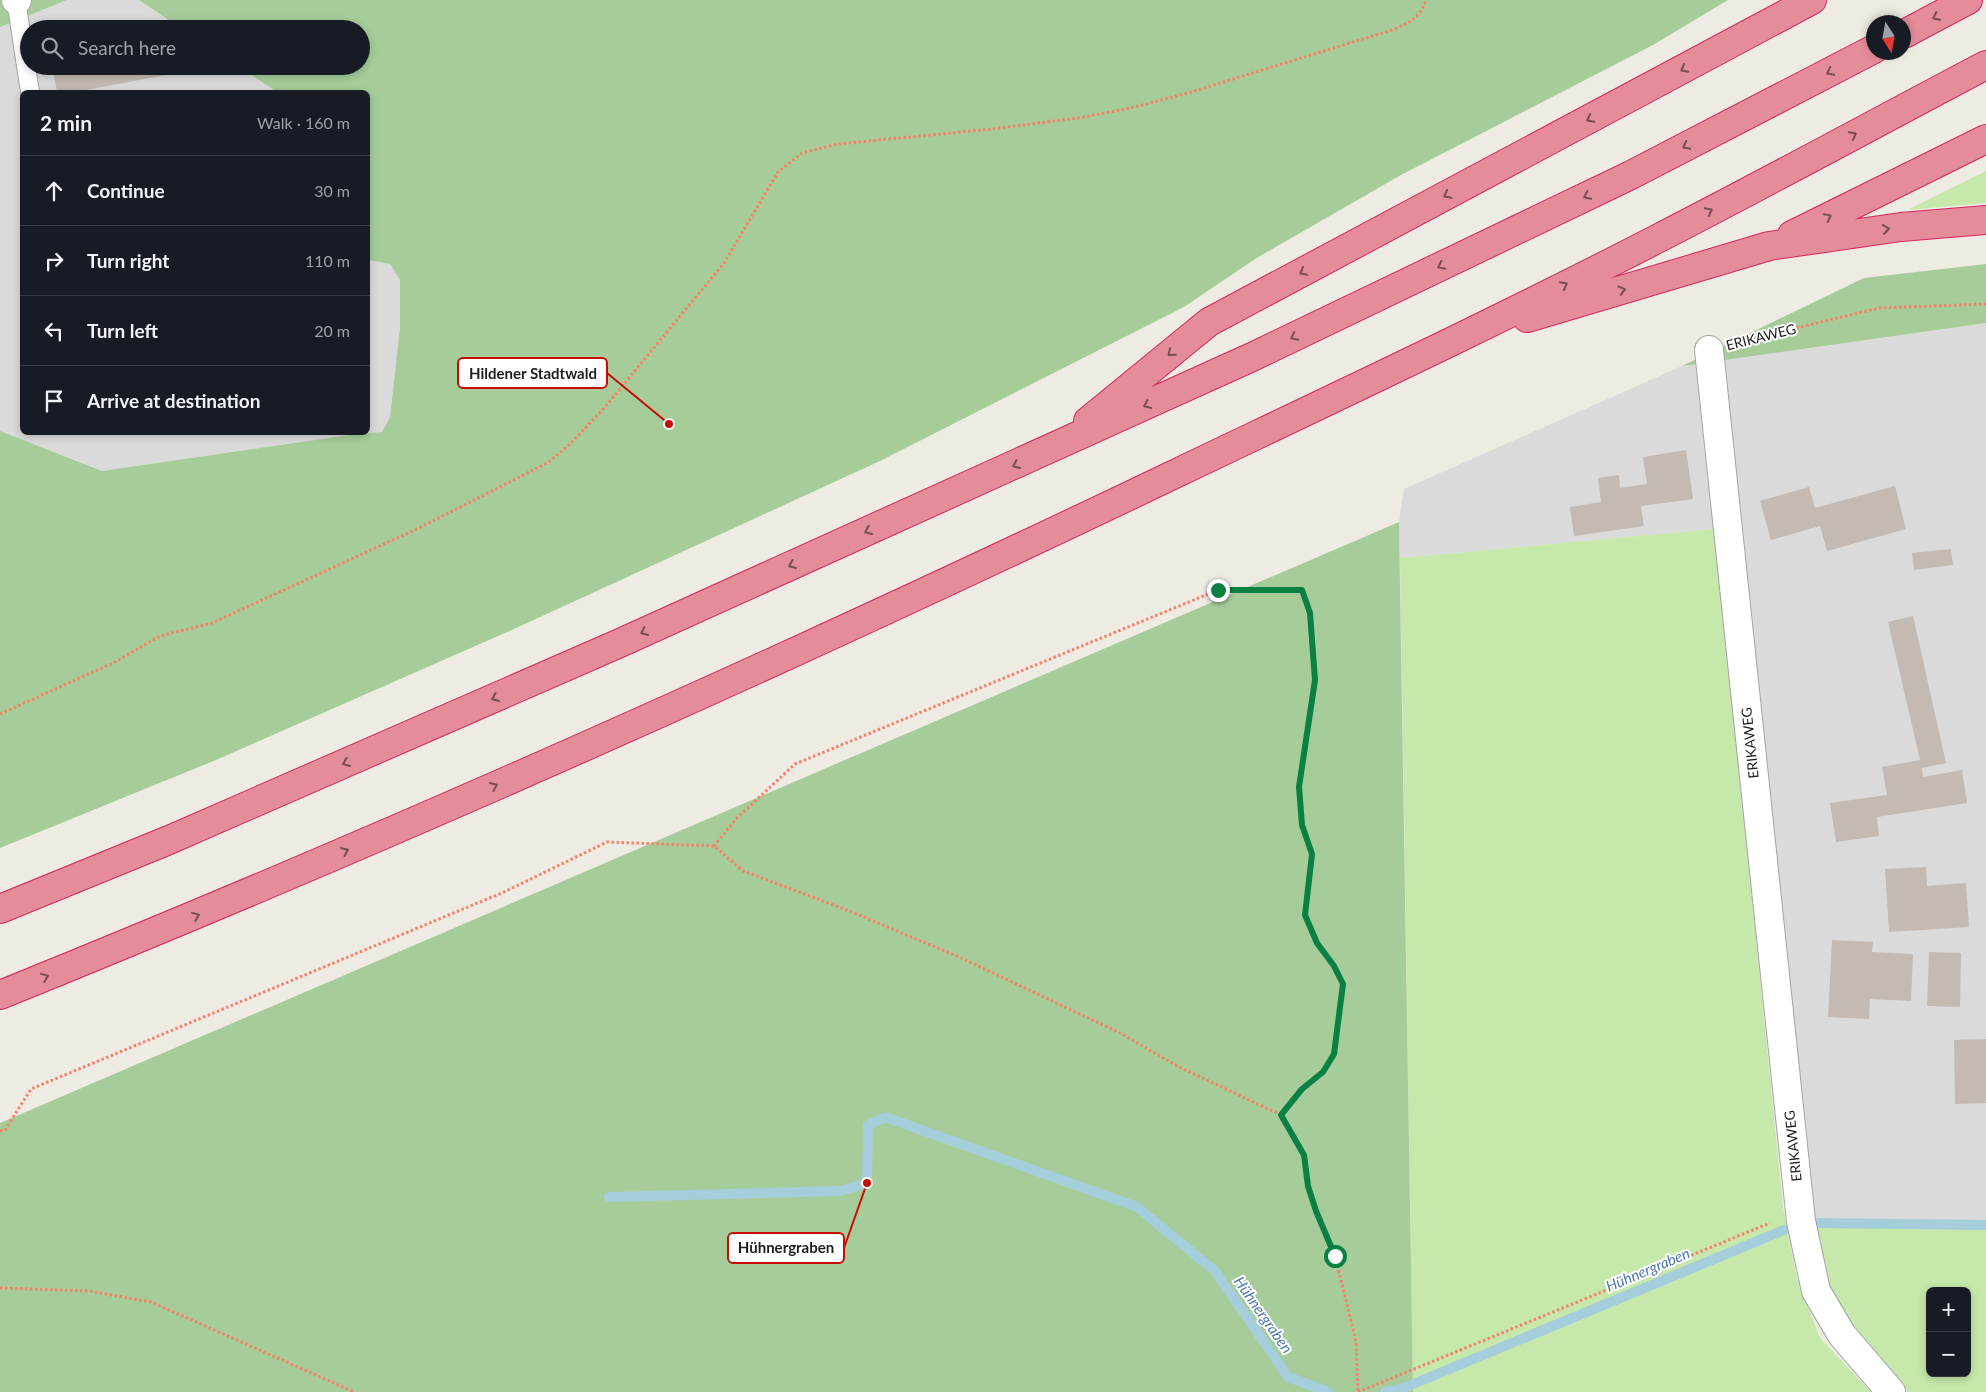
<!DOCTYPE html>
<html lang="en">
<head>
<meta charset="utf-8">
<style>
  body { margin:0; font-family:Lato,sans-serif; background:#242831; color:#f1f3f6 }
  .controls { position:absolute; right:15px; bottom:15px; display:grid; overflow:hidden; border-radius:8px; box-shadow:0 2px 8px #0003 }
  .controls button { width:45px; height:45px; display:grid; place-items:center; padding:0; border:0; border-bottom:1px solid #363941; background:#171b24; color:#f1f3f6; font:25px sans-serif }
  .compass { position:absolute; left:1866px; top:15px; width:45px; height:45px; border-radius:50%; background:#171b24; box-shadow:0 2px 8px #0003; rotate:169deg }
  .stop { position:absolute; width:15px; height:15px; margin:-11px; border:4px solid #0b8043; border-radius:50%; background:#fff }
  .stop.end { background:#0b8043; border-color:#fff; box-shadow:0 1px 5px #0008 }
  .list { margin:0; padding:0; list-style:none }
  h2 { display:flex; justify-content:space-between; align-items:center; height:65px; margin:0; padding:0 20px; font-size:21px }
  h2 small { font-size:16px; font-weight:400; color:#9ea1a6 }
  .list li { display:grid; grid-template-columns:32px 1fr auto; gap:15px; align-items:center; box-sizing:border-box; height:70px; padding:0 20px; border-top:1px solid #363941 }
  .list b { display:block; font-size:19px; white-space:nowrap }
  .list em { font-size:16px; font-style:normal; color:#9ea1a6 }
  .icon { flex:none; width:28px; height:28px; fill:none; stroke:currentColor; stroke-width:2; stroke-linecap:round; stroke-linejoin:round }
  .map { position:relative; flex:none; width:1986px; height:1392px; overflow:hidden }
  .search { position:absolute; background:#171b24; box-shadow:0 2px 8px #0003; left:20px; top:20px; width:350px; height:55px; display:flex; align-items:center; gap:12px; box-sizing:border-box; padding:0 18px; border-radius:28px; color:#9ea1a6; font-size:19px }
  .panel { position:absolute; background:#171b24; box-shadow:0 2px 8px #0003; left:20px; top:90px; width:350px; height:345px; border-radius:8px }
  .map>svg:first-child { display:block }
</style>
</head>
<body>
<div class="map">
<svg width="1986" height="1392" viewBox="0 0 1986 1392">
  <rect width="100%" height="100%" fill="#eeebe3"/>
  <path fill="#dbdada" d="M 67,0 L 139,0 L 182,29 L 29,29 L 29,66 L 238,66 L 277,92 L 22,92 L 22,432 L 363,433 L 102,471 L 0,431 L 0,27 Z
    M 368,260 L 390,264 L 400,280 L 400,327 L 390,417 L 382,432 L 368,432 Z
    M 1986,323 L 1986,1228 L 1811,1219 L 1715,529 L 1400,558 L 1399,522 L 1404,489 L 1682,366 Z"/>
  <path fill="#c6e8aa" fill-rule="evenodd" d="M 1986,171 L 1986,203 L 1907,210 Z
    M 1715,529 L 1783,1207 L 1797,1279 L 1820,1338 L 1871,1392 L 1413,1392 L 1400,558 Z
    M 1811,1219 L 1986,1228 L 1986,1392 L 1907,1392 L 1849,1330 L 1821,1280 ZM 1930,1291 L 1967,1291 L 1967,1373 L 1930,1373 Z"/>
  <path fill="#a6cd99" d="M 0,0 L 67,0 L 0,27 Z
    M 139,0 L 1728,0 L 1653,45 L 1401,175 L 1255,259 L 1184,307 L 880,461 L 514,629 L 216,760 L 0,848 L 0,431 L 102,471 L 363,433 L 382,432 L 390,417 L 400,327 L 400,280 L 390,264 L 368,260 L 368,92 L 277,92 L 238,66 L 361,66 L 361,29 L 182,29 Z
    M 1986,264 L 1986,323 L 1682,366 L 1864,278 Z
    M 1399,522 L 1413,1392 L 0,1392 L 0,1123 Z"/>
  <g fill="none" stroke-linecap="round" stroke-linejoin="round">
    <path stroke="#a5cddb" stroke-width="10" d="M 609,1197 L 840,1191 L 867,1183 L 868,1125 L 885,1117 L 1137,1207 L 1215,1271 L 1288,1377 L 1328,1392
      M 1818,1223 L 1986,1225
      M 1385,1392 L 1406,1387 L 1784,1230"/>
  </g>
  <path fill="#c3bab3" d="M 52,66 L 175,66 L 176,73 L 76,92 L 57,92 Z
    M 1686,450 L 1693,499 L 1641,506 L 1644,526 L 1574,536 L 1570,507 L 1601,502 L 1598,478 L 1619,475 L 1620,488 L 1647,484 L 1643,457 Z
    M 1895,486 L 1906,529 L 1827,551 L 1820,526 L 1771,540 L 1760,501 L 1809,487 L 1815,508 Z
    M 1951,549 L 1953,565 L 1914,570 L 1912,553 Z
    M 1913,616 L 1946,763 L 1922,768 L 1923,777 L 1962,770 L 1967,803 L 1877,817 L 1879,836 L 1836,842 L 1830,803 L 1887,795 L 1882,767 L 1920,760 L 1888,622 Z
    M 1926,867 L 1927,886 L 1966,883 L 1969,927 L 1889,932 L 1885,869 Z
    M 1832,940 L 1873,942 L 1872,952 L 1913,954 L 1911,1001 L 1870,999 L 1869,1019 L 1828,1017 Z
    M 1929,952 L 1961,953 L 1960,1007 L 1927,1006 Z
    M 1986,1039 L 1986,1103 L 1955,1104 L 1954,1040 Z"/>
  <g fill="none" stroke-linecap="round" stroke-linejoin="round">
    <defs>
      <path id="lane" d="M 16,0 L 30,92"/>
      <path id="street" d="M 16,0 L 17,0
        M 1709,350 L 1801,1221 L 1816,1291 L 1842,1335 L 1891,1392"/>
      <path id="highway" d="M 1904,34 L 1968,0
        M 1792,235 L 1986,139
        M 1527,318 L 1769,246 L 1901,227 L 1986,220
        M 1088,421 L 1209,322 L 1812,0
        M 0,909 L 169,840 L 620,643 L 1252,357 L 1631,175 L 1874,49
        M 0,995 C 398,834 791,658 1179,472 C 1338,396 1498,321 1655,240 C 1766,183 1876,123 1986,65"/>
    </defs>
    <use href="#lane" stroke="#a4a4a4" stroke-width="20"/>
    <use href="#street" stroke="#a4a4a4" stroke-width="30"/>
    <use href="#highway" stroke="#d5275c" stroke-width="30"/>
    <path stroke="#f7806c" stroke-width="3" stroke-dasharray="2.5 2.5" stroke-linecap="butt" d="M 1738,342 L 1879,308 L 1986,304
      M 71,432 L 71,436
      M 0,714 L 113,663 L 160,636 L 212,623 L 419,528 L 549,462 L 570,444 L 605,407 L 724,263 L 778,172 L 802,153 L 838,144 L 992,129 L 1085,117 L 1135,107 L 1191,92 L 1392,30 C 1408,24 1421,17 1426,0
      M 714,846 L 737,818 L 795,764 L 1218,590 L 1302,590 L 1310,613 L 1315,680 L 1299,787 L 1302,825 L 1312,854 L 1305,915 L 1317,943 L 1334,966 L 1343,984 L 1334,1053 L 1323,1072 L 1302,1089 L 1281,1115
      M 0,1131 L 5,1130 L 31,1089 L 504,892 L 607,842 L 714,846 L 743,871 L 847,910 L 959,957 L 1120,1033 L 1179,1067 L 1281,1115 L 1305,1155 L 1308,1186 L 1316,1211 L 1335,1256 L 1356,1341 L 1358,1392
      M 0,1288 L 89,1291 L 151,1302 L 354,1392
      M 1358,1392 L 1770,1223"/>
    <use href="#lane" stroke="#fff" stroke-width="18"/>
    <use href="#street" stroke="#fff" stroke-width="28"/>
    <use href="#highway" stroke="#e48c99" stroke-width="28"/>
  </g>
  <defs><path id="oneway-chevron" d="M-2-3.5L2.5 0L-2 3.5" fill="none" stroke-width="1.6" stroke-linecap="round" stroke-linejoin="round" transform="scale(1.25)"/></defs>
  <g stroke="#774f55">
    <use href="#oneway-chevron" transform="translate(1936 17) rotate(153)"/>
    <use href="#oneway-chevron" transform="translate(1684 69) rotate(152)"/>
    <use href="#oneway-chevron" transform="translate(1830 72) rotate(153)"/>
    <use href="#oneway-chevron" transform="translate(1590 119) rotate(152)"/>
    <use href="#oneway-chevron" transform="translate(1853 135) rotate(-28)"/>
    <use href="#oneway-chevron" transform="translate(1686 146) rotate(153)"/>
    <use href="#oneway-chevron" transform="translate(1447 195) rotate(152)"/>
    <use href="#oneway-chevron" transform="translate(1587 196) rotate(154)"/>
    <use href="#oneway-chevron" transform="translate(1709 211) rotate(-28)"/>
    <use href="#oneway-chevron" transform="translate(1828 217) rotate(-26)"/>
    <use href="#oneway-chevron" transform="translate(1886 229) rotate(-9)"/>
    <use href="#oneway-chevron" transform="translate(1441 266) rotate(154)"/>
    <use href="#oneway-chevron" transform="translate(1303 272) rotate(152)"/>
    <use href="#oneway-chevron" transform="translate(1564 285) rotate(-27)"/>
    <use href="#oneway-chevron" transform="translate(1622 290) rotate(-17)"/>
    <use href="#oneway-chevron" transform="translate(1294 337) rotate(154)"/>
    <use href="#oneway-chevron" transform="translate(1171 353) rotate(140)"/>
    <use href="#oneway-chevron" transform="translate(1147 405) rotate(155)"/>
    <use href="#oneway-chevron" transform="translate(1016 465) rotate(156)"/>
    <use href="#oneway-chevron" transform="translate(868 531) rotate(156)"/>
    <use href="#oneway-chevron" transform="translate(792 565) rotate(156)"/>
    <use href="#oneway-chevron" transform="translate(644 632) rotate(156)"/>
    <use href="#oneway-chevron" transform="translate(495 698) rotate(156)"/>
    <use href="#oneway-chevron" transform="translate(346 763) rotate(156)"/>
    <use href="#oneway-chevron" transform="translate(494 786) rotate(-24)"/>
    <use href="#oneway-chevron" transform="translate(345 851) rotate(-24)"/>
    <use href="#oneway-chevron" transform="translate(196 916) rotate(-22)"/>
    <use href="#oneway-chevron" transform="translate(45 977) rotate(-22)"/>
  </g>
  <g fill="none" stroke-linecap="round" stroke-linejoin="round">
    <path stroke="#0b8043" stroke-width="6" d="M 1218,590 L 1302,590 L 1310,613 L 1315,680 L 1299,787 L 1302,825 L 1312,854 L 1305,915 L 1317,943 L 1334,966 L 1343,984 L 1334,1054 L 1323,1072 L 1302,1089 L 1281,1115 L 1304,1155 L 1308,1186 L 1316,1211 L 1335,1256"/>
  </g>
  <g text-anchor="middle" stroke-width="4" stroke-linejoin="round" paint-order="stroke">
    <g font-size="14" fill="#1d1d1d" stroke="#fff">
      <text transform="translate(1761 337) rotate(-14)" y="5">ERIKAWEG</text>
      <text transform="translate(1750 743) rotate(-96)" y="5">ERIKAWEG</text>
      <text transform="translate(1793 1146) rotate(-96)" y="5">ERIKAWEG</text>
    </g>
    <g font-size="15" font-style="italic" fill="#4c78ab" stroke="#fff">
      <text transform="translate(1648 1270) rotate(-23)" y="5">Hühnergraben</text>
      <text transform="translate(1263 1315) rotate(55)" y="5">Hühnergraben</text>
    </g>
  </g>
  <path fill="none" stroke="#c70c04" stroke-width="2" d="M669 424L607 373M867 1183L844 1248"/>
  <g fill="#c70c04" stroke="#fff" stroke-width="2">
    <circle cx="669" cy="424" r="5"/>
    <circle cx="867" cy="1183" r="5"/>
  </g>
  <g fill="#fff" stroke="#c70c04" stroke-width="2">
    <rect x="458" y="358" width="149" height="30" rx="5"/>
    <rect x="728" y="1233" width="116" height="30" rx="5"/>
  </g>
  <g font-size="15" text-anchor="middle" font-weight="bold" fill="#1d1d1d">
    <text x="533" y="379">Hildener Stadtwald</text>
    <text x="786" y="1253">Hühnergraben</text>
  </g>
</svg>
<div class="controls">
<button>+</button>
<button>−</button>
</div>
<svg class="compass" viewBox="-18 -18 36 36"><path d="M0-13l5 13h-10z" fill="#e53935"/><path d="M0 13l5-13h-10z" fill="#9ea1a6"/></svg>
<div class="stop" style="left:1335px;top:1256px"></div>
<div class="stop end" style="left:1218px;top:590px"></div>
<div class="search"><svg class="icon" aria-label="search" viewBox="0 0 24 24"><circle cx="10" cy="10" r="6"/><path d="M15 15l6 6"/></svg>Search here</div>
<section class="panel">
<h2>2 min<small>Walk · 160 m</small></h2>
<ul class="list">
<li><svg class="icon" aria-label="ahead" viewBox="0 0 24 24"><path d="M12 20V5M6 11l6-6 6 6"/></svg><div><b>Continue</b></div><em>30 m</em></li>
<li><svg class="icon" aria-label="right" viewBox="0 0 24 24"><path d="M7 20v-9h11M14 6l5 5-5 5"/></svg><div><b>Turn right</b></div><em>110 m</em></li>
<li><svg class="icon" aria-label="left" viewBox="0 0 24 24"><path d="M17 20v-9H6M10 6l-5 5 5 5"/></svg><div><b>Turn left</b></div><em>20 m</em></li>
<li><svg class="icon" aria-label="arrive" viewBox="0 0 24 24"><path d="M6 21V4h12l-3 4 3 4H6"/></svg><div><b>Arrive at destination</b></div></li>
</ul>
</section>
</div>
</body>
</html>
